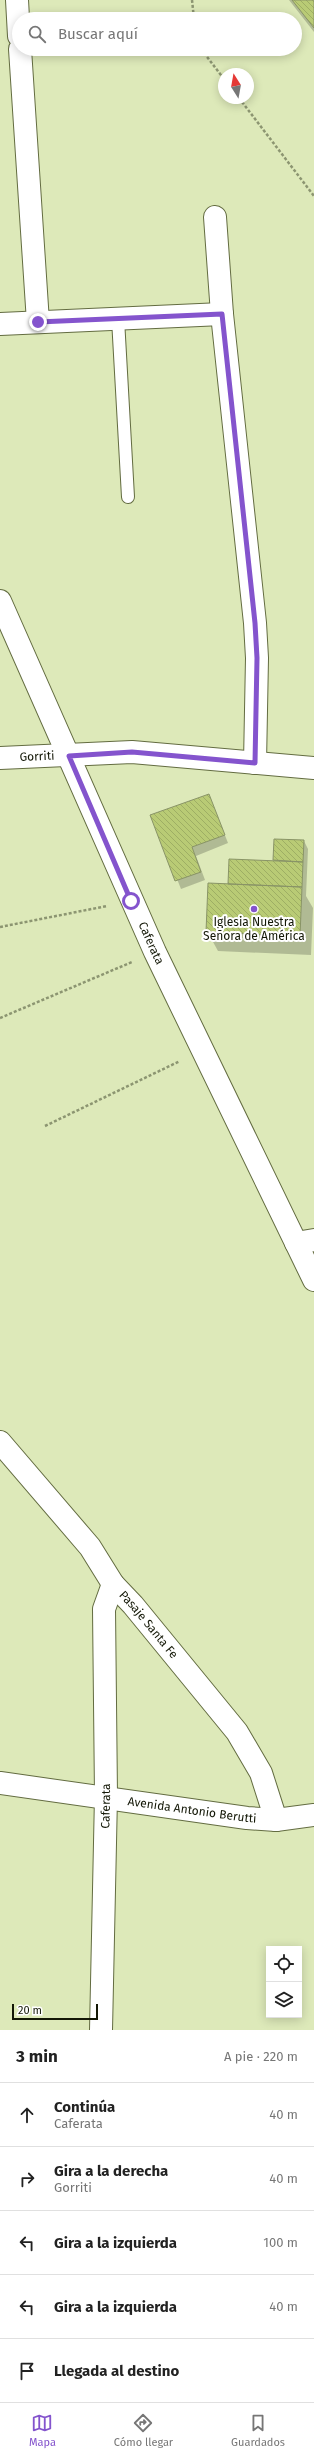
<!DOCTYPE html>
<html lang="es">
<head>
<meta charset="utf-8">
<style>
  body { margin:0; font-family:"Fira Sans",sans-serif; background:#f6f6f6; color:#222 }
  .controls { position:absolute; right:12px; bottom:12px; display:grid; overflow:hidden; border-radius:0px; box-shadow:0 2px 10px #0003 }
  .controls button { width:36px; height:36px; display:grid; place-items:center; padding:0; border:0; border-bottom:1px solid #e0e0e0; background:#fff; color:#222; font:20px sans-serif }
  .compass { position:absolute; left:218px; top:68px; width:36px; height:36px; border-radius:50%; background:#fff; box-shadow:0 2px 10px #0003; rotate:349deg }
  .scale { position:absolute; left:12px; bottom:10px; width:86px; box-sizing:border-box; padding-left:4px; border:2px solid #131706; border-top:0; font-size:11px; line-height:14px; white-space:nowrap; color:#131706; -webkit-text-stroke:3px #fff; paint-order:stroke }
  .stop { position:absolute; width:12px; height:12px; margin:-9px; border:3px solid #8454cd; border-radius:50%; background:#fff }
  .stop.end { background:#8454cd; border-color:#fff; box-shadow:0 1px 4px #0008 }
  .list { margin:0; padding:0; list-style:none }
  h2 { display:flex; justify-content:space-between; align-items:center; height:52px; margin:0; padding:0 16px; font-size:17px }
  h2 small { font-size:13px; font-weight:400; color:#767676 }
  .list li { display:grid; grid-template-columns:26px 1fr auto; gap:12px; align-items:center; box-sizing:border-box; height:64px; padding:0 16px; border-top:1px solid #e0e0e0 }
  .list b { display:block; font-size:15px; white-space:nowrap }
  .list p { margin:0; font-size:13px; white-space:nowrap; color:#767676 }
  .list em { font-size:13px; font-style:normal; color:#767676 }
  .icon { flex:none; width:22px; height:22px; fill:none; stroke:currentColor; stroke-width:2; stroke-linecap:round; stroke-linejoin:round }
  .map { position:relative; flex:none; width:314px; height:2030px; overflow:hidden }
  .search { position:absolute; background:#fff; box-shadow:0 2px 10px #0003; left:12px; right:12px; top:12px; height:44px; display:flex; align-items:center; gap:10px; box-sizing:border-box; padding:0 14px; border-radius:22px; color:#767676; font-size:15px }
  .sheet { height:372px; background:#fff }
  nav { display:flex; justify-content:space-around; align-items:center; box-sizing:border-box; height:56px; border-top:1px solid #e0e0e0; background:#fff; font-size:11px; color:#767676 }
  nav a { display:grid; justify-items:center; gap:2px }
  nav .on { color:#8454cd }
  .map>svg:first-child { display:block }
</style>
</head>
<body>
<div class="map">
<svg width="314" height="2030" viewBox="0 0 314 2030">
  <defs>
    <pattern id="building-back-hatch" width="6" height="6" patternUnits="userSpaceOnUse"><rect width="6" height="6" fill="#b9cb75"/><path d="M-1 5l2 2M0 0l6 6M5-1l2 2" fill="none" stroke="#9eae64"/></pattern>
  </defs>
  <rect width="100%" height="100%" fill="#dde9b9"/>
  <path fill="#0003" d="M 289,0 L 314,0 L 314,32 Z
    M 209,795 L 228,843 L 196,856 L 205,880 L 181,889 L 152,816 Z
    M 275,840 L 304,841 L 308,849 L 306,896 L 313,908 L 311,955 L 218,951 L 207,931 L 229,885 L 274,861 Z"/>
  <path fill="url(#building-back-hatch)" stroke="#899467" d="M 292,0 L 314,0 L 314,28 Z
    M 209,794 L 225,835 L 192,847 L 201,872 L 175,881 L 150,815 Z
    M 274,839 L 304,840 L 303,862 L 273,860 Z
    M 229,859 L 303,862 L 302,887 L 228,884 Z
    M 208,883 L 302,887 L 300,936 L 206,932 Z"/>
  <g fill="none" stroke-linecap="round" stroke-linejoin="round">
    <defs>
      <path id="service" d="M 118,319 L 128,497"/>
      <g id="minor">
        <path d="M 17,0 L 19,36"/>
        <path d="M 20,49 L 38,322"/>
        <path d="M 215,217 L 222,314 L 255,623 L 257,658 L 255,763"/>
        <path d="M 0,324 L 222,314"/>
        <path id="s1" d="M 0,758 L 132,752 L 314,768"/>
        <path d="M 296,1243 L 314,1240"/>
        <path id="s2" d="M 0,1442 L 90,1547 L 113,1584 L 133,1605 L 237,1732 L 261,1773 L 276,1820"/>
        <path id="s3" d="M 101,2030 L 106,1796 L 104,1609 L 113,1584"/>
      </g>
      <g id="tertiary">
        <path id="s4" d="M 0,601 L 155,952 L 314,1280"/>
        <path id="s5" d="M 0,1783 L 247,1818 L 276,1820 L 314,1815"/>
      </g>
    </defs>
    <use href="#service" stroke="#636c41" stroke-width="14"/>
    <use href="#minor" stroke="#636c41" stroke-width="24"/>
    <use href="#tertiary" stroke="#636c41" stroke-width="24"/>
    <path stroke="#8c9571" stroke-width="2.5" stroke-dasharray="3 2" stroke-linecap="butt" d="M 192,0 L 194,19
      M 201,49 L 224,79
      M 239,98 L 314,196
      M 0,927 L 107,906
      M 0,1018 L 132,962
      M 45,1126 L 180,1061"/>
    <use href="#service" stroke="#fff" stroke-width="12"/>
    <use href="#minor" stroke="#fff" stroke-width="22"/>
    <use href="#tertiary" stroke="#fff" stroke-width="22"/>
  </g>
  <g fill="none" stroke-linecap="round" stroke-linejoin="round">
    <path stroke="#8454cd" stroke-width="5" d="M 38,322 L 222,314 L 255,623 L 257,658 L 255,763 L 132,752 L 69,756 L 131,901"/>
  </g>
  <circle fill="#8454cd" stroke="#fff" stroke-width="1.5" cx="254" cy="909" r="4"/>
  <g text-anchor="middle" stroke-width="4" stroke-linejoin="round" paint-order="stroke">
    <g font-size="12" fill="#131706" stroke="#fff">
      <text dy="4" stroke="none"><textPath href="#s1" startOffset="37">Gorriti</textPath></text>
      <text dy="4" stroke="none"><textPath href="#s4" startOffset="374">Caferata</textPath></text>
      <text dy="4" stroke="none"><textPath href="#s2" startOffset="236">Pasaje Santa Fe</textPath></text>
      <text dy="4" stroke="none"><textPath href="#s3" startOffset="224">Caferata</textPath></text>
      <text dy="4" stroke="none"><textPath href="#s5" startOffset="194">Avenida Antonio Berutti</textPath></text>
    </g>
    <g font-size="12" fill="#131706" stroke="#fff">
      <text x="254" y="926">Iglesia Nuestra<tspan x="254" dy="14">Señora de América</tspan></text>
    </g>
  </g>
</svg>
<div class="controls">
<button><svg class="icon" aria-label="locate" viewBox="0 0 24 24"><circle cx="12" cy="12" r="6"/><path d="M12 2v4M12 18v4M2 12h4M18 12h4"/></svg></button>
<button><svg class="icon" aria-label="layers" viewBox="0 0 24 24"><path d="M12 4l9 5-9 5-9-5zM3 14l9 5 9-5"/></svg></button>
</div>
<svg class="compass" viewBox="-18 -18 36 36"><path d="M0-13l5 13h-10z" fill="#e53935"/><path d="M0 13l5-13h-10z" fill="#767676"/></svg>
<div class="scale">20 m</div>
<div class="stop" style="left:131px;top:901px"></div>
<div class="stop end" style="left:38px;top:322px"></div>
<div class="search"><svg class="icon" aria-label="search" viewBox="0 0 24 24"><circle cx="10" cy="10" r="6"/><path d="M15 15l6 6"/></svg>Buscar aquí</div>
</div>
<section class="sheet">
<h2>3 min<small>A pie · 220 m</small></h2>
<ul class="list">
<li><svg class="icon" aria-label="ahead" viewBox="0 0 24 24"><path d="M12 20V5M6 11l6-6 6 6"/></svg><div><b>Continúa</b><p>Caferata</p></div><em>40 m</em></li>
<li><svg class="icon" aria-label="right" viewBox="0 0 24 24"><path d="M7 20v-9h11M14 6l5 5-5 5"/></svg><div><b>Gira a la derecha</b><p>Gorriti</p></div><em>40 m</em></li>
<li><svg class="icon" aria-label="left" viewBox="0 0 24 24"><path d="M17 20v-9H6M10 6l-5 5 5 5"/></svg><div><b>Gira a la izquierda</b></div><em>100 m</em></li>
<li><svg class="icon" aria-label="left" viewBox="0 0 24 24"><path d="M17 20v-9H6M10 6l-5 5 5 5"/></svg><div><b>Gira a la izquierda</b></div><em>40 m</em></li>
<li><svg class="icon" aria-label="arrive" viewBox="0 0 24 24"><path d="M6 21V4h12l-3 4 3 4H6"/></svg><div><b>Llegada al destino</b></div></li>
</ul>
</section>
<nav>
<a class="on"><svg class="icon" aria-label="map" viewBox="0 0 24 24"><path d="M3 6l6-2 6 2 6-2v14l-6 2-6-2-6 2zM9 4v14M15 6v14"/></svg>Mapa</a>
<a><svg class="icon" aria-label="directions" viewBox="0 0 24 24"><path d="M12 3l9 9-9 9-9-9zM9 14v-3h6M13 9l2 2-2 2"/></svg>Cómo llegar</a>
<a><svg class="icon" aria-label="saved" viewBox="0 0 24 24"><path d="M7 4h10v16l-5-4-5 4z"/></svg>Guardados</a>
</nav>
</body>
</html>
